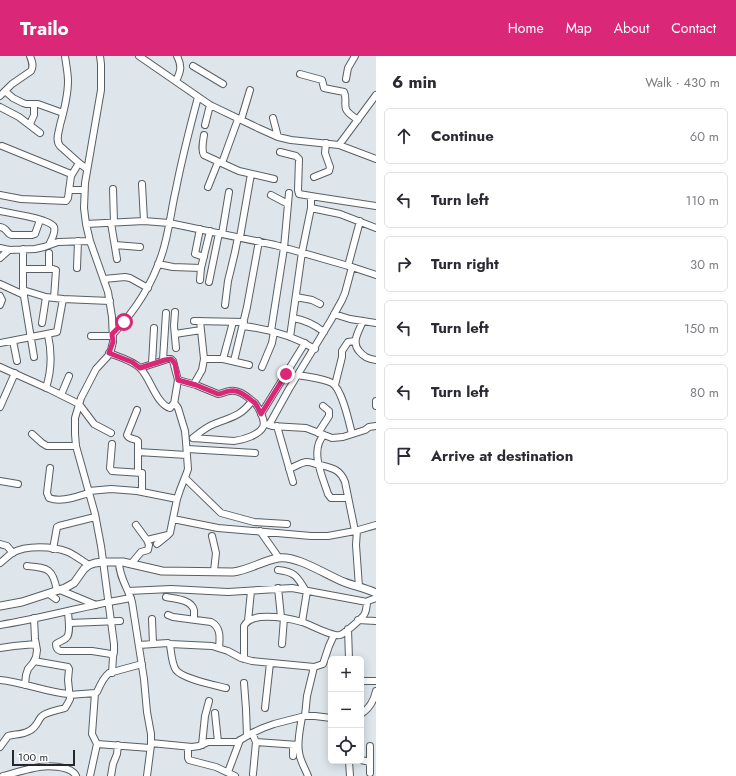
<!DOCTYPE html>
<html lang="en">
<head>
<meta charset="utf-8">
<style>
  body { margin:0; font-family:Jost,sans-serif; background:#f2f2f3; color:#2b2b33 }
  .controls { position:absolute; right:12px; bottom:12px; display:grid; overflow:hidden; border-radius:6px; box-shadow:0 2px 10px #0003 }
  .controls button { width:36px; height:36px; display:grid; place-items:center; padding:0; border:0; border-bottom:1px solid #e1e1e2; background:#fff; color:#2b2b33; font:20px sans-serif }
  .scale { position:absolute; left:12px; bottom:10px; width:63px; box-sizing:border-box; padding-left:4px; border:2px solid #26292b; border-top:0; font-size:11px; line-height:14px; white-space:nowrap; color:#26292b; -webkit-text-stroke:3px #fff; paint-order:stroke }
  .stop { position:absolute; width:12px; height:12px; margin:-9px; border:3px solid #db2777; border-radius:50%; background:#fff }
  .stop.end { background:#db2777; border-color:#fff; box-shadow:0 1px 4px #0008 }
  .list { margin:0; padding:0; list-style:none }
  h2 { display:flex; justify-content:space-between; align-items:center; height:52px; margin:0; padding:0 16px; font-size:17px }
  h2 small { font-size:13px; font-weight:400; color:#7c7c81 }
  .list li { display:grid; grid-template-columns:26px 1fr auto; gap:12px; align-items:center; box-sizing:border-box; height:56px; margin:0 8px 8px; padding:0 8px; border:1px solid #e1e1e2; border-radius:6px }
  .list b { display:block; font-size:15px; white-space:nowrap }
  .list em { font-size:13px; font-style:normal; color:#7c7c81 }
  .icon { flex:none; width:22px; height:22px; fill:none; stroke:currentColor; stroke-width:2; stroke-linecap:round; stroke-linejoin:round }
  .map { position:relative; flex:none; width:376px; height:720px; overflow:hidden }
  header { display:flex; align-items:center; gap:24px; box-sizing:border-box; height:56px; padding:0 20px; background:#db2777; color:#fff }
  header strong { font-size:19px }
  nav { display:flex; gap:22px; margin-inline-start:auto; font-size:14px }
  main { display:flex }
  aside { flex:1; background:#fff }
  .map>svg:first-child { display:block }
</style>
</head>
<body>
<header>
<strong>Trailo</strong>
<nav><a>Home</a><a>Map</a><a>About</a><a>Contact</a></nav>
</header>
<main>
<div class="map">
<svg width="376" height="720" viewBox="0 0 376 720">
  <rect width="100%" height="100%" fill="#dee6eb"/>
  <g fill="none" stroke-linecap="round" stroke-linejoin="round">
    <defs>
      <path id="minor" d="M 65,0 C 66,8 68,17 68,25 C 68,40 64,55 60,69 C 59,76 55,84 60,90 L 79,107 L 87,113
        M 100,0 L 101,8 L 101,34 L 85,127 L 84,152 L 86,168 L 90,185 L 108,236 L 112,261 L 113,286 L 111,294 L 108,300 L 96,313 L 81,342 L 75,362 L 75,378 L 76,390 L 95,458 L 101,490 L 114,588 L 114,596 L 113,601
        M 139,0 L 210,49 L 258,72 L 278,81 L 291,84 L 339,89 L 376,103
        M 193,10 L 223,28
        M 300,18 L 322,24 L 324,32 L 344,36 C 347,42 344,47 346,53 C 347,57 354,61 358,64
        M 346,23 L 348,12 L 355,0
        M 176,25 C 181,15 182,10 177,0
        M 5,35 L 13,42 L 23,47 L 26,48 L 38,48 L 63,57
        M 0,40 L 12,28 L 31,15 C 34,10 32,5 30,0
        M 0,51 L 19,61 L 40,77
        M 273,62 L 278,81
        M 241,64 L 250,34
        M 30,68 L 34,59 L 34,48
        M 205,69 L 210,49
        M 204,79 C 203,86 201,94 204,99 L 239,115 L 274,123
        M 339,89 L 376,39
        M 2,90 L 71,118
        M 280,96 L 296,100 L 299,103 L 298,134 L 299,138 L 317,141 L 376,150
        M 222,107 L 238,63
        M 314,121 L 329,115 L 330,111 L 325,97 L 326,87
        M 142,128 L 144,165
        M 208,131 L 218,106
        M 113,133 L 114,166
        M 69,134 L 84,134
        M 0,139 L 21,143 L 66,145 L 68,142 L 71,120 L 79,107
        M 271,139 L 288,148
        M 311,152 L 340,158 L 376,172
        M 0,155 C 10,157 50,163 54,171 C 56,177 51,184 49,189
        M 111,167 L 117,203
        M 86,168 L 144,165 L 169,167 L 275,189 L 352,211 L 376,219
        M 0,171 C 8,172 6,178 12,179 L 32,179 L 35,178 L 40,164
        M 200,173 L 195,198 L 204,201
        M 222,178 L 229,136
        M 240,181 L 251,118
        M 115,189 L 140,191
        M 0,192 L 9,194 L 35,193 L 44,191 L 58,186 L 90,185
        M 23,193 L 23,234 L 34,301
        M 49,197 L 49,213
        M 0,202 L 9,194
        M 158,208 L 173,211 L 201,212
        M 348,210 L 360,165
        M 77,212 L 78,185
        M 23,213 L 53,213 L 56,214 L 54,242
        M 104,223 L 125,221 L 130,222 L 148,232
        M 200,224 L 201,212 L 210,175
        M 209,226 L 219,177
        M 0,228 L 24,239
        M 23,234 L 46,241 L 63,243 L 110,245
        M 0,240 L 2,244 L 0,249
        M 296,241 L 312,244 L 320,248
        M 225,249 L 228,225 L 235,196 L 238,181
        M 175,256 L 174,270 L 176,292
        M 334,258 L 350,263 L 376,267
        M 293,262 C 305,264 314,268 324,276
        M 194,265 L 244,266
        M 363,265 C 359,275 351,286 359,295 C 364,301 368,303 376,304
        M 42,267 L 46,241
        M 243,270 C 269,273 292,279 315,293
        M 271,275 L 284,192 L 289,137
        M 113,278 C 135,255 152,229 162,198 C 169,177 171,154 176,133 C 182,102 190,71 198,41
        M 175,278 L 201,274
        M 91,280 L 113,280
        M 290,281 L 302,196 L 311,152 L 311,140
        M 13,285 L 17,305
        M 0,287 L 57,276 L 63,243
        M 109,297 C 119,301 132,304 140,312 C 150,321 156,348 170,352 L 173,348 L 175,348 L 178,352 L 185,375 L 186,386 L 188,413 L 187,416 L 180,434 L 177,443 L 170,477 L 168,479 L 147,484 L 149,489 L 148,494 L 141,496 L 131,508
        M 204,303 L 223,303 L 249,309
        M 223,303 L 233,266
        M 163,304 L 166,257
        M 234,305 L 247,251 L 259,185
        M 152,308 L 154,272
        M 0,311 L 49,333 L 79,348 L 94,368 L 111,377
        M 262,311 L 272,287 L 274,276
        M 140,312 L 168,303 L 171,303 L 173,305 L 178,324 L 174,348
        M 298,319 C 308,321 323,322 332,327 C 342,333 349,366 352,378
        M 178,324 L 196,329 L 218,338 C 222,338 226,335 230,335 C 240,333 248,342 255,347 C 259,352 266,365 263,371 C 259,379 243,384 234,385 L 193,382
        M 194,328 L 202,314 L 204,303 L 200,265
        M 335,329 L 342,301 L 342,295 L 348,286 L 355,285
        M 46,332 C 52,313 52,297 48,279
        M 61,339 L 69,320
        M 376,345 L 376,350
        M 0,351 L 15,317
        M 137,354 L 127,379 C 129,384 135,382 138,385 L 138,416
        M 261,358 L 305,287
        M 266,368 L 272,370 L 306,372 L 332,382 L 343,381 L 365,374 L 369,371 L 376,370
        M 269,369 L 289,333 L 331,264 L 342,244 L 345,237 L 352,211
        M 277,370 L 293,426
        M 318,377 L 329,360 L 329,355 L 323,350
        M 32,378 L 42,387 L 47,390 L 76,390
        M 324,379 C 309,394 323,422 328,438 L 331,442 L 348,442
        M 193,382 C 199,377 206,371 214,368 C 231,361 240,361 252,345
        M 112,388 L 110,412 L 112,415 L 142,417 L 142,435
        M 187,393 L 255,397
        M 138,396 L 187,399
        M 50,412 L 47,437 L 49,442 C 62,447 77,440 89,437
        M 289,413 C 295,411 301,406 307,406 C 312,406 315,408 320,409 C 332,412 340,413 345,426 L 355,475
        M 185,422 L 221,457 L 254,466 L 287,468
        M 0,425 L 18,428
        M 89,435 L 111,433 L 137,435 L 177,443
        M 173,463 L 218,472 L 311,480 L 328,480 L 355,475 L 376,469
        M 136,469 L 147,484
        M 357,474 L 356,489 L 359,531
        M 260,475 L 279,502
        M 212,480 L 216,497 L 214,515
        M 0,488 L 7,490 L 13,497
        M 157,488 L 167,480
        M 53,493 L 57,471 L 59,470 L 95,461
        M 119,506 C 119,521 128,532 132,546 L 144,623 L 147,656 L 151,678 L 151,689 L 147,720
        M 0,507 C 4,504 8,500 12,497 C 26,489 53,490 68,496 C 75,499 82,505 89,509
        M 27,510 C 48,512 53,512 57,535
        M 278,514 C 296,516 297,521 306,535
        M 278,532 L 281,561
        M 60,534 L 96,549
        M 128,535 L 171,533 L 228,536 L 292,532 L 367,546
        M 49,538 L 56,543
        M 166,541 C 175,543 191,543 194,554 C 194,557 194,560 194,563
        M 68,555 C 68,561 71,576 67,581 C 65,584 60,585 56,588 C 56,592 57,594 61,595 L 92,595 L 111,598 L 113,601 L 112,617
        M 168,559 L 173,561 L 211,566 C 221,571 220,582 219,592
        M 152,563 L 153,588
        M 358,564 L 376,565
        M 248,565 L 251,535
        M 302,566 L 307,535
        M 69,567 L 120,565
        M 0,569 C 44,562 87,549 131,542
        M 348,573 L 349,603
        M 170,588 L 212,590 L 228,595 L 241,602 L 252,605 L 314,611
        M 282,588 L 284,562
        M 139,589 L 168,587 L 170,589 C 171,595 172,609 176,614 C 183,623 214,629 226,632
        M 0,592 L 14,590 L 36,588
        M 244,603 L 244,570 C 247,564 253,562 260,561 C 275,560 288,562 302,566 C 311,569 333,581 340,579 C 344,578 364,561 365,557 C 367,553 366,548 368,545 L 376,542
        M 0,624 C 23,626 45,636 69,638
        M 361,625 L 376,625
        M 244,627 L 246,653 L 247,680
        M 25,629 L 26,619 L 28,613 L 33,607 L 36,601 L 37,594 L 35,583 L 34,562
        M 69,639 L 95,637 L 97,636 C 100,629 103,622 109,617 L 142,608
        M 265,652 L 270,607
        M 215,657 L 218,686
        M 361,658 C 369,653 374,644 376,635
        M 305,660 L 307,640 L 314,611 L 323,608 L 329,590 L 334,579
        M 302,661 C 300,673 297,685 299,696 C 300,705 305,712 308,720
        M 252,677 L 256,686 L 253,718
        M 256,686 L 298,689
        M 151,687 L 192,691 L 199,690 L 208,686 L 237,686 L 252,677 L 263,672 L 274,668 L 305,660 L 315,660 L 331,662
        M 97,688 L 150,692
        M 202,689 L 205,660 L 209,645
        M 0,691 L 8,680 C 15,678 22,679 29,675 C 37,671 37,666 41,661 C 45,656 59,654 65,652 L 68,647 L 70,643 L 68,624 L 69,613 L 68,611 L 34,605
        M 188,691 L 188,702 L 189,704 L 216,711 L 235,720
        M 293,700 L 293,689
        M 361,704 L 370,706
        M 349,705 L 350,720
        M 228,716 L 240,684
        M 370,717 L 370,690
        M 3,720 C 14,717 24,714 34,712 C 45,709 71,709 76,720
        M 90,720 L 97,688 L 92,678 L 95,637
        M 111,720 L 113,708 L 117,698 L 118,689"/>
      <path id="major" d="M 0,550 L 22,546 L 65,532 L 74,527 L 84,513 L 89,509 L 95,507 L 103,506 L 123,506 L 162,515 L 233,516 C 249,514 262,505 278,502 C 297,499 326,519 344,526 C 354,530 366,532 376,537"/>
    </defs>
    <use href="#minor" stroke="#585f64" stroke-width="8"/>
    <use href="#major" stroke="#585f64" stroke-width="9"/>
    <use href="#minor" stroke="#fff" stroke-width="6"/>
    <use href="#major" stroke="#fff" stroke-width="7"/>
  </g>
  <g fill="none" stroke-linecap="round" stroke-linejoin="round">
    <path stroke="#db2777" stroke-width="5" d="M 124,266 L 112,278 L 113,286 L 109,297 L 132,306 L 140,312 L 165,304 L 171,303 L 173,305 L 175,308 L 178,324 L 196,329 L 218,338 C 222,338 226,335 230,335 C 240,333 248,342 255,347 L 257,350 L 261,358 L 286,318"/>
  </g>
</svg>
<div class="controls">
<button>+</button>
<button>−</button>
<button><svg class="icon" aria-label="locate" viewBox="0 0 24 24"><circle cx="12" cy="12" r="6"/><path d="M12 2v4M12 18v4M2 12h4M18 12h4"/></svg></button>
</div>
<div class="scale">100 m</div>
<div class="stop" style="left:124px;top:266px"></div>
<div class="stop end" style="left:286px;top:318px"></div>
</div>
<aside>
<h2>6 min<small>Walk · 430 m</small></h2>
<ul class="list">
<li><svg class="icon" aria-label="ahead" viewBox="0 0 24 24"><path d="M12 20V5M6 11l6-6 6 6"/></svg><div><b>Continue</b></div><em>60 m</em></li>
<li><svg class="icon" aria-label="left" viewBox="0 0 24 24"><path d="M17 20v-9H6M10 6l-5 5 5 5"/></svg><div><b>Turn left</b></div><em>110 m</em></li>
<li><svg class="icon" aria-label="right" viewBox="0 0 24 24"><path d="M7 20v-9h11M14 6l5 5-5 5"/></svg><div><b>Turn right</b></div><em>30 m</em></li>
<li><svg class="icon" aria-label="left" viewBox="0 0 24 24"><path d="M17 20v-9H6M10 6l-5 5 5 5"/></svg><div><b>Turn left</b></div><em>150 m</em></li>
<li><svg class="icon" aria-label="left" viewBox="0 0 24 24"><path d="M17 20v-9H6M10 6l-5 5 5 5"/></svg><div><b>Turn left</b></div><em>80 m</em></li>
<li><svg class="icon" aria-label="arrive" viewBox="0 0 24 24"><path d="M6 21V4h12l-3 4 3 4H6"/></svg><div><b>Arrive at destination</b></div></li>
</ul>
</aside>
</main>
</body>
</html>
